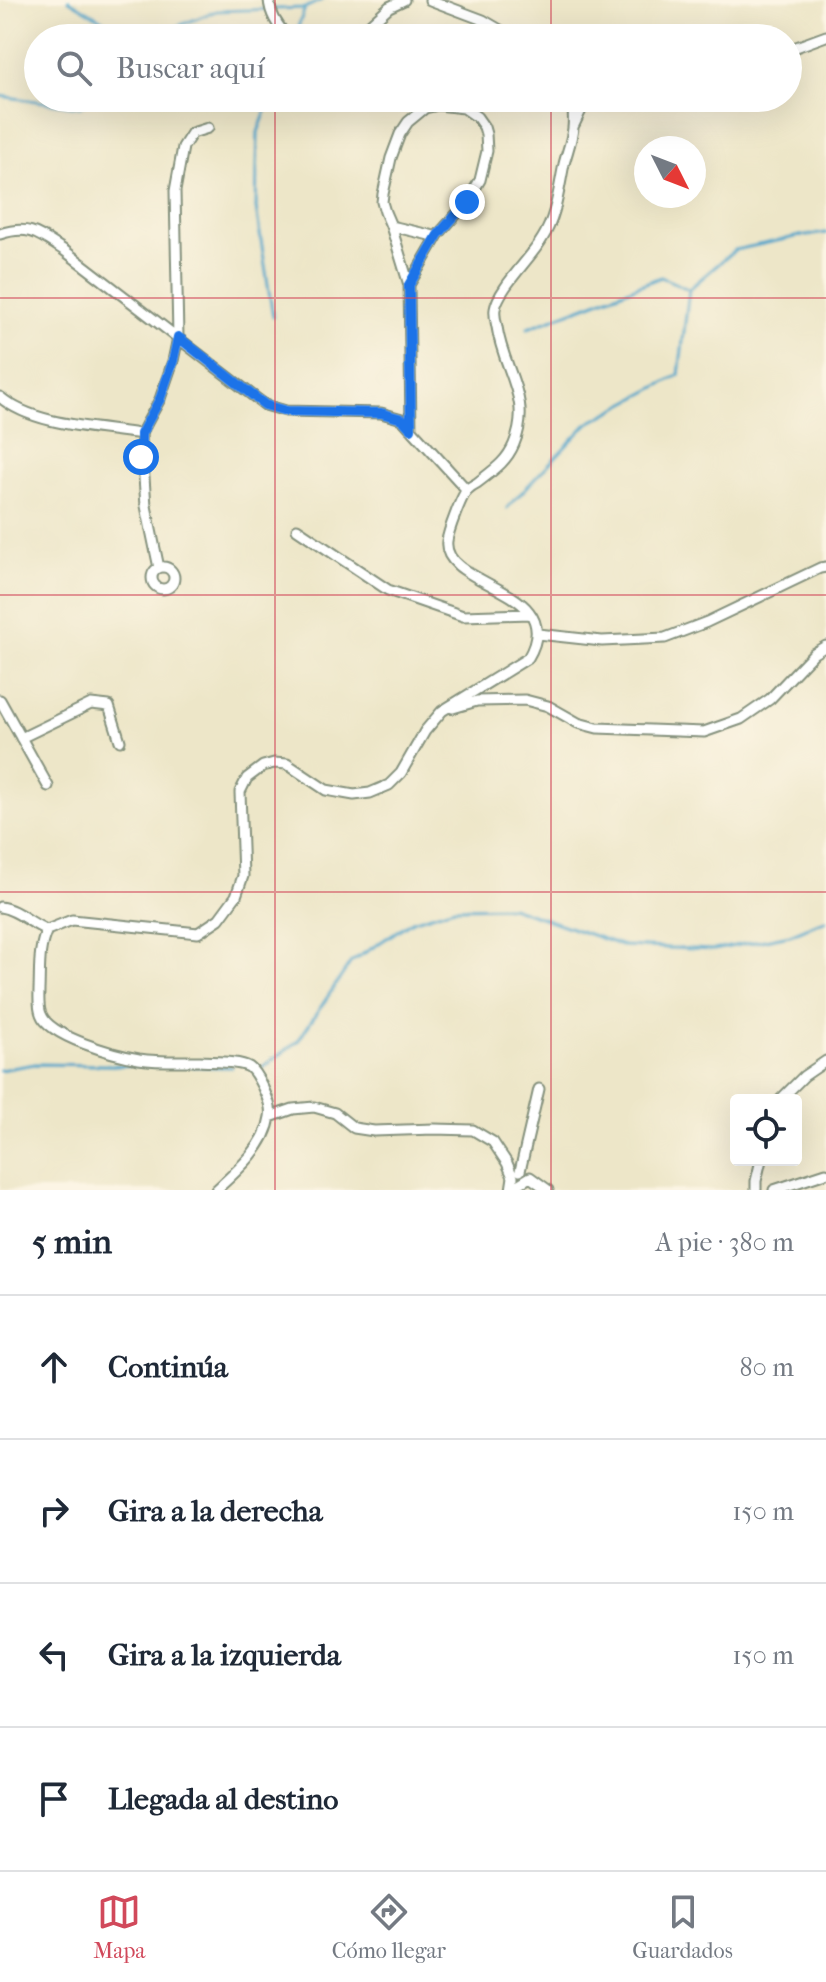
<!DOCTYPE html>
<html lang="es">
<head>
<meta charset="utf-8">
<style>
  body { margin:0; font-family:"IM FELL French Canon",serif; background:#f2f2f3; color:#1f2937 }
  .controls { position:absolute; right:24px; bottom:24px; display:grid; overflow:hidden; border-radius:8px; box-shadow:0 8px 32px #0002 }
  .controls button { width:72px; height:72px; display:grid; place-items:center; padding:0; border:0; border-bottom:2px solid #e0e1e3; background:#fff; color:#1f2937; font:40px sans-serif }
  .compass { position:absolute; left:634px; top:136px; width:72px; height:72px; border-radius:50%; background:#fff; box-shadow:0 8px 32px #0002; rotate:132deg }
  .stop { position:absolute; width:24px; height:24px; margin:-18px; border:6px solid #1a73e8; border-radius:50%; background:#fff }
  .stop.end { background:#1a73e8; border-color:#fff; box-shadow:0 2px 8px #0008 }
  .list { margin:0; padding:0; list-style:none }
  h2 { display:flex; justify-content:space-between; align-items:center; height:104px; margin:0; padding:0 32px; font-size:34px }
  h2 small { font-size:26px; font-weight:400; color:#747a83 }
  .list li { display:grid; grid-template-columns:52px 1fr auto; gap:24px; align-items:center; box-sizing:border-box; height:144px; padding:0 32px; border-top:2px solid #e0e1e3 }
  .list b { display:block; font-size:30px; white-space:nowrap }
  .list em { font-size:26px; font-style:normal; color:#747a83 }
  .icon { flex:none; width:44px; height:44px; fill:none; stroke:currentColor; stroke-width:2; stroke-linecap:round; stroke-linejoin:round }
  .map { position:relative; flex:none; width:826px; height:1190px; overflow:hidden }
  .search { position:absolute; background:#fff; box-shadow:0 8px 32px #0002; left:24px; right:24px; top:24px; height:88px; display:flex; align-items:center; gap:20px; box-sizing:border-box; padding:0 28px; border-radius:44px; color:#747a83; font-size:30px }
  .sheet { height:680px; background:#fff }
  nav { display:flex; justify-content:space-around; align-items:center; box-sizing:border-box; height:112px; border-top:2px solid #e0e1e3; background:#fff; font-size:22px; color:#747a83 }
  nav a { display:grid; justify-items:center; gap:4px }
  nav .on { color:#d1495b }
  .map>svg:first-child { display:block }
</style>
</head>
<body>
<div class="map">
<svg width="826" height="1190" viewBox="0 0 826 1190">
  <rect width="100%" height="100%" fill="#fcf5e5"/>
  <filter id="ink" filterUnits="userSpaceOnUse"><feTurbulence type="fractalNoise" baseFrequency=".0125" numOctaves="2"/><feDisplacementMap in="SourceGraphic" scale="16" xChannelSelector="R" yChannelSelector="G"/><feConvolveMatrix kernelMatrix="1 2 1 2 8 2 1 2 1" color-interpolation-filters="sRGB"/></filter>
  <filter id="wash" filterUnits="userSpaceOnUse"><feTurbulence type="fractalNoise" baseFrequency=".006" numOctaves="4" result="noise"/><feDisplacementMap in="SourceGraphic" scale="32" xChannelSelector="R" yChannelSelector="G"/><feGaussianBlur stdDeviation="1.8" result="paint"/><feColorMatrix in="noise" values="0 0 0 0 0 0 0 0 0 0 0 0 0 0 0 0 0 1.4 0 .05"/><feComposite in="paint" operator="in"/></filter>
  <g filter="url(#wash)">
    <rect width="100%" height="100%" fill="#ede6c8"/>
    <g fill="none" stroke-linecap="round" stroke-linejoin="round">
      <path stroke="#4ea4ca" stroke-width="3" d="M 69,0 L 132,38
        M 164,38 L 173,28 L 216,11 L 305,8 L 322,0
        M 294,38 L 305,8
        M 0,96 L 80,107 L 92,98
        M 271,98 L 258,132 L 256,208 L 273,317
        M 528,328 L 661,277 L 688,289
        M 507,508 L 587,424 L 679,375 L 689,289 L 735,250 L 800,236 L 826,233
        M 255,1067 L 262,1068 L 298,1041 L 351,962 L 412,921 L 454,908 L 511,907 L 623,946 L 714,950 L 790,935 L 826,920
        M 0,1070 L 35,1064 L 232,1067"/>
    </g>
  </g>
  <g filter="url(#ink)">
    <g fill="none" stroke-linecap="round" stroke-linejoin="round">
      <defs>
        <path id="minor" d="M 269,0 C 270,14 279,28 289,38
          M 430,0 L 483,20 L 514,38
          M 355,38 L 389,7 L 404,0
          M 788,50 L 826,36
          M 574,125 L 584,104 L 592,98
          M 391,226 L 434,236 L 438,235
          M 0,234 C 30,224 40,235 65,251 L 265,405 L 286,411 L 381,413 L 402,419 L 467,490
          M 409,285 L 438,235 L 467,202 L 480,180 L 487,151 L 486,134 L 484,127 L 477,117 L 464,108 L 438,105 L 425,108 L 408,122 L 400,134 L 391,158 L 383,194 L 382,202 L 385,212 L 391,226 L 409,285 L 411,429
          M 0,397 C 34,426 97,427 141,434
          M 297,529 L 388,590 L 463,616 L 530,614
          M152 578a11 11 0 1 1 22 0a11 11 0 1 1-22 0Z
          M 159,568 L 146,506 L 141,434 L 160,399 L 173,361 L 178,337 L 175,191 L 183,147 L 192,133 L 208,128
          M 538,634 L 602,641 L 665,638 L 707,622 L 820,568 L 826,567
          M 0,700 L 48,786
          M 453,708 L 477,701 L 525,700 L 548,706 L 578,723 L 597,728 L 704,732 L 741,719 L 770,699 L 814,653 L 826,646
          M 21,738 L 91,704 L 109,706 L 120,741
          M 0,907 C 17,909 31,924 47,930
          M 780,1100 L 804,1076 L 826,1061
          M 270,1117 L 293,1109 L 314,1107 L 335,1113 L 354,1128 L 374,1131 L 434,1129 L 473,1130 L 493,1142 L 507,1163 L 513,1177 L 511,1190
          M 520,1171 L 539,1089
          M 511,1189 L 530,1177 L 548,1190
          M 216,1190 C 237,1171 266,1146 270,1117 C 272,1107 267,1097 263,1088 C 260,1082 255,1071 249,1067 C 239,1061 213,1062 200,1061 C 180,1061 159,1062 139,1059 C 116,1055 49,1037 41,1014 C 38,1007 39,997 39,990 C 40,968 38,949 47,930 L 72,920 L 198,933 L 219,919 L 236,896 L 243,876 L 240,792 L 247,778 L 263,766 L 274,763 L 287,764 L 326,790 L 354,795 L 370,793 L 389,785 L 401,773 L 425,731 L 442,711 L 528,658 C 570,587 441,588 447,541 C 448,532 461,497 467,490 C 470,487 473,485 477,483 C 492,471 506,463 514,444 C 533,399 503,370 497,327 C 496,322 494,315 495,309 C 498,289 531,258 542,239 C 556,218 559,188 564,164 C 567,152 572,140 573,128 C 574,119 573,107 572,98
          M 756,1190 L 756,1181 L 761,1160
          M 774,1190 L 826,1173"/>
      </defs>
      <use href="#minor" stroke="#86927e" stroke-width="13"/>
      <use href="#minor" stroke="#fff" stroke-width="9"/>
    </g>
  </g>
  <g fill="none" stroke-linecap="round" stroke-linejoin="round" filter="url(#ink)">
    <path stroke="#1a73e8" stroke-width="10" d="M 141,457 L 141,434 L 160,399 L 173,361 L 178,337 L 265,405 L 286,411 L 381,413 L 402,419 L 411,429 L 409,285 L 438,235 L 467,202"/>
  </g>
  <path fill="none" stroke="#d1495b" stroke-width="2" stroke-opacity="0.55" d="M 275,0 L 275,38M 551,0 L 551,38M 275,98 L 275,1190M 551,98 L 551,1190M 0,298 L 826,298M 0,595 L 826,595M 0,892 L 826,892"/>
</svg>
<div class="controls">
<button><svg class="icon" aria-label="locate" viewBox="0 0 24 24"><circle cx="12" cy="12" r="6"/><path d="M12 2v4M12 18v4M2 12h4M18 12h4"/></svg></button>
</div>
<svg class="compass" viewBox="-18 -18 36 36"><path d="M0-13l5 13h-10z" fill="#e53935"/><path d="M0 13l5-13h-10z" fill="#747a83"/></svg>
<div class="stop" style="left:141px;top:457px"></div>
<div class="stop end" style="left:467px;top:202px"></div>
<div class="search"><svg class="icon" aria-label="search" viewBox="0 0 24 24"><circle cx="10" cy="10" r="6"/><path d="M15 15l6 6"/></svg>Buscar aquí</div>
</div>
<section class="sheet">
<h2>5 min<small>A pie · 380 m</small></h2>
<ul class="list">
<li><svg class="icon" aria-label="ahead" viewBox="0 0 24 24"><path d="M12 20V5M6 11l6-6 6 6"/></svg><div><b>Continúa</b></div><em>80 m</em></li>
<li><svg class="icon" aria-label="right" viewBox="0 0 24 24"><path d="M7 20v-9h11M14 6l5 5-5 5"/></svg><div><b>Gira a la derecha</b></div><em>150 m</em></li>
<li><svg class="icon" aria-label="left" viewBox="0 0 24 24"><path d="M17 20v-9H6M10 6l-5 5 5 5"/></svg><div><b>Gira a la izquierda</b></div><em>150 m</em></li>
<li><svg class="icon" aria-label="arrive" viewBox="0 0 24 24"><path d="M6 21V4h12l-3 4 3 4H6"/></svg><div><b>Llegada al destino</b></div></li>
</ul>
</section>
<nav>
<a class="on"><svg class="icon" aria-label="map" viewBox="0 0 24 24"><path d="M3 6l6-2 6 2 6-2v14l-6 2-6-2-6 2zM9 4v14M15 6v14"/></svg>Mapa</a>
<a><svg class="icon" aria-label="directions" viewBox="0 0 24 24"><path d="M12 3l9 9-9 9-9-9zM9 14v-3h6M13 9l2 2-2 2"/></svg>Cómo llegar</a>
<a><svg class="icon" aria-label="saved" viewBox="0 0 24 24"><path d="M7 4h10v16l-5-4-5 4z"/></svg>Guardados</a>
</nav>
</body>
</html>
